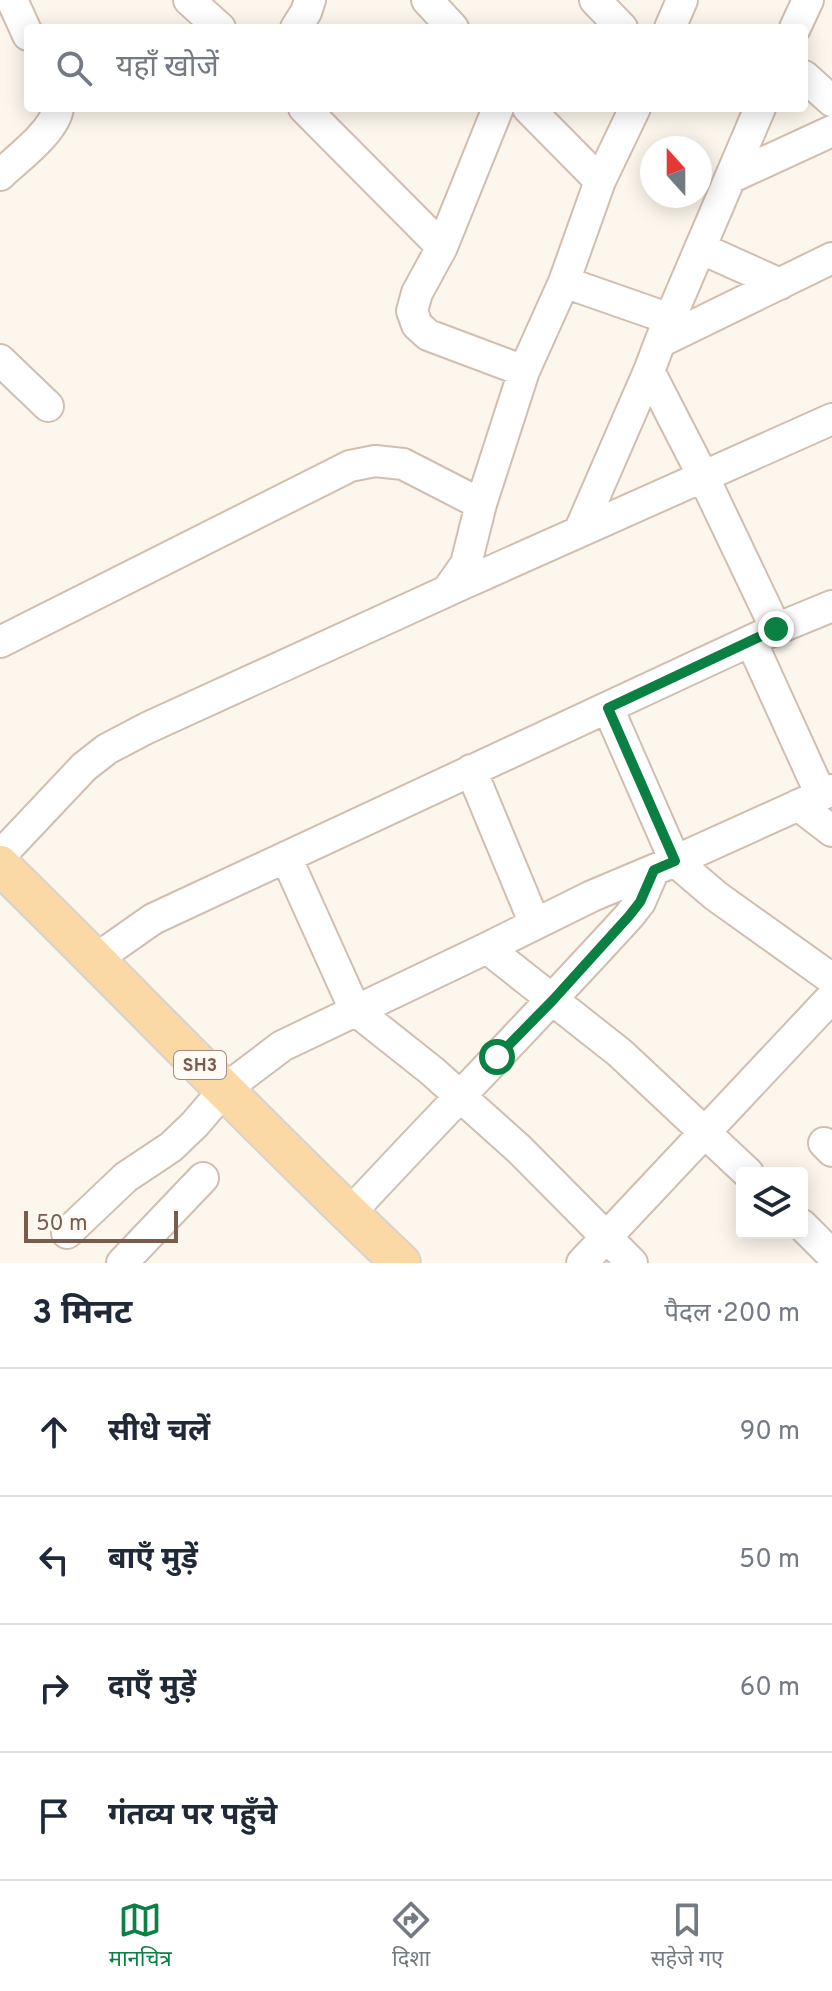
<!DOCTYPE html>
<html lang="hi">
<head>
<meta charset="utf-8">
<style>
  body { margin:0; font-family:Overpass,"Noto Sans Devanagari",sans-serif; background:#f2f2f3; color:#1f2937 }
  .controls { position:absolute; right:24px; bottom:24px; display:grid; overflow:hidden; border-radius:8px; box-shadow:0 4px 20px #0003 }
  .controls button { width:72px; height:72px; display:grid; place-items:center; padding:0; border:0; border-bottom:2px solid #e0e1e3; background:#fff; color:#1f2937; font:40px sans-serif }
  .compass { position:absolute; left:640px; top:136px; width:72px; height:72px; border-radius:50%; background:#fff; box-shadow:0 4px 20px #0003; rotate:339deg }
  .scale { position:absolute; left:24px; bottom:20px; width:154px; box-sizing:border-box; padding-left:8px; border:4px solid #7a5c4d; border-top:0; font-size:22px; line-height:28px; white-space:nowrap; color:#7a5c4d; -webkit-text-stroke:6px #fffaf3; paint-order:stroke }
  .stop { position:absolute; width:24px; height:24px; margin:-18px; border:6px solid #0b8043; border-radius:50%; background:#fff }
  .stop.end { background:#0b8043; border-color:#fff; box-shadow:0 2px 8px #0008 }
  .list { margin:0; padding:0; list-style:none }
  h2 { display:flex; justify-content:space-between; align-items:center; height:104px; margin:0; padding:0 32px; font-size:34px }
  h2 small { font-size:26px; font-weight:400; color:#747a83 }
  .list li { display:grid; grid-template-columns:52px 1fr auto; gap:24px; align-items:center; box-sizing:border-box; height:128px; padding:0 32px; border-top:2px solid #e0e1e3 }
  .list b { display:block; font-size:30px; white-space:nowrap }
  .list em { font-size:26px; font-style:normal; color:#747a83 }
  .icon { flex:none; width:44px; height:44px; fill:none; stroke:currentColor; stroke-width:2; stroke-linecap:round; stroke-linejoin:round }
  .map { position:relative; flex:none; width:832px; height:1263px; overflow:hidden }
  .search { position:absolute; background:#fff; box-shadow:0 4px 20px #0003; left:24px; right:24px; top:24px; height:88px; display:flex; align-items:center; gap:20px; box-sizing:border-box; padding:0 28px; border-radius:8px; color:#747a83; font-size:30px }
  .sheet { height:616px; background:#fff }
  nav { display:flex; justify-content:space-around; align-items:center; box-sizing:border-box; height:112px; border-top:2px solid #e0e1e3; background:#fff; font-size:22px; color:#747a83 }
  nav a { display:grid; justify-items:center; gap:4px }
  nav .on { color:#0b8043 }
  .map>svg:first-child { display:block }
</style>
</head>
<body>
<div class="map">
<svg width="832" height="1263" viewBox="0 0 832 1263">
  <rect width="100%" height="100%" fill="#fdf6ec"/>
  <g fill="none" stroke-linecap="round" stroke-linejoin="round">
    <defs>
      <path id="minor" d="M 12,0 L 28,35
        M 189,0 L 220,28
        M 427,0 L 453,28
        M 595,0 L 622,28
        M 296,28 L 306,12 L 310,0
        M 670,28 L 682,0
        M 795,28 L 808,0
        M 804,76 L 832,101
        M 304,108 L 442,247
        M 498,108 L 442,247 L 417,293 L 412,311 L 417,325 L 428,335 L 524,371
        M 528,108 L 600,181
        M 0,175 C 17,159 55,131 58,108
        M 730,178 L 832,131
        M 700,248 L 780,284
        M 564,282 L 670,319
        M 660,342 L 832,258
        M 0,360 L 48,406
        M 649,371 L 703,476 L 776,629
        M 579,532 L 649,371 L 660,342 L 760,108
        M 449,590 L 832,419
        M 751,641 L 821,795
        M 0,642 L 350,466 L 375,461 L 403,464 L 481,504
        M 608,708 L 675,861 L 716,896 L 832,979
        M 471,770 L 535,924
        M 798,805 L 832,831
        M 0,856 L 84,767 L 107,749 L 147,728 L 447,591 L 466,564 L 481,504 L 524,371 L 564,282 L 600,181 L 635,108
        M 286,857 L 355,1010 L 432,1071 L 519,1149 L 632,1263
        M 487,948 L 620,1053 L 748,1173
        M 96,959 L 153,919 L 776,629 L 832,606
        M 824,1143 L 832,1151
        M 349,1214 C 442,1114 537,1017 629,916 L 640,902 L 654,870
        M 802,1225 L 832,1255
        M 67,1233 L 126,1177 L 171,1147 L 195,1124 L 224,1090 L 282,1046 L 487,948 L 592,896 L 675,861 L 832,790
        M 122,1263 L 203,1178
        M 582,1263 L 832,997"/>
      <path id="major" d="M 0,865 C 135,997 264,1134 401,1263"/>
    </defs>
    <use href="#minor" stroke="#d1beb0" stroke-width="34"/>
    <use href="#major" stroke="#dad1cd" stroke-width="42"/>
    <use href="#minor" stroke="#fff" stroke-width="30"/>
    <use href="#major" stroke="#fbd9a5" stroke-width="38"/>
  </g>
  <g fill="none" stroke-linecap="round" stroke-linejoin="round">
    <path stroke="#0b8043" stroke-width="10" d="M 497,1057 L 553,1000 L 629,916 L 640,902 L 654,870 L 675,861 L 608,708 L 776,629"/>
  </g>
  <g text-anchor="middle" stroke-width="6" stroke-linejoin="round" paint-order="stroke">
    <rect fill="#fffaf3" stroke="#a28b7f" stroke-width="2" x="174" y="1051" width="52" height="28" rx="6"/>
    <g font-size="18" font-weight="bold" fill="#7a5c4d">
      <text x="200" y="1071">SH3</text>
    </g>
  </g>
</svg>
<div class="controls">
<button><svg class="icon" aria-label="layers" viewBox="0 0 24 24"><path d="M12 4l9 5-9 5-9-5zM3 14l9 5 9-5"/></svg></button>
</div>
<svg class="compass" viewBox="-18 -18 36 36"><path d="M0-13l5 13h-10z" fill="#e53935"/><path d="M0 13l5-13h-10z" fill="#747a83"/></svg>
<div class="scale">50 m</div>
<div class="stop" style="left:497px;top:1057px"></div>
<div class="stop end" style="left:776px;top:629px"></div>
<div class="search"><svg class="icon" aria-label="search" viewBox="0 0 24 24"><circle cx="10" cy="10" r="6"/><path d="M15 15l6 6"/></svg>यहाँ खोजें</div>
</div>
<section class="sheet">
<h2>3 मिनट<small>पैदल · 200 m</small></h2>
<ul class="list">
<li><svg class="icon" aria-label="ahead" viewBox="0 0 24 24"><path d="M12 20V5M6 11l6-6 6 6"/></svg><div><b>सीधे चलें</b></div><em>90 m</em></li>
<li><svg class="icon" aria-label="left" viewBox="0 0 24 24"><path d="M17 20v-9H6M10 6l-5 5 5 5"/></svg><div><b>बाएँ मुड़ें</b></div><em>50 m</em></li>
<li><svg class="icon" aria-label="right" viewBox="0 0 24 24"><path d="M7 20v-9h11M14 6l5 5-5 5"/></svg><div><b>दाएँ मुड़ें</b></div><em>60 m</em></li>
<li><svg class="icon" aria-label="arrive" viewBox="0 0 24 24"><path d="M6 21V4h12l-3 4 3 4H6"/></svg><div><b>गंतव्य पर पहुँचे</b></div></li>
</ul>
</section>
<nav>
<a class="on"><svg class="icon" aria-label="map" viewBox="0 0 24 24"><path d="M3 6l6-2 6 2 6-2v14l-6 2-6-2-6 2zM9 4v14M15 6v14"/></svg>मानचित्र</a>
<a><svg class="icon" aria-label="directions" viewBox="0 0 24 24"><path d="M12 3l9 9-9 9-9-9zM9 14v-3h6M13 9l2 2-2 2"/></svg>दिशा</a>
<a><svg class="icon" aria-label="saved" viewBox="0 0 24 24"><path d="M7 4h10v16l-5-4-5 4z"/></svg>सहेजे गए</a>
</nav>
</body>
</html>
